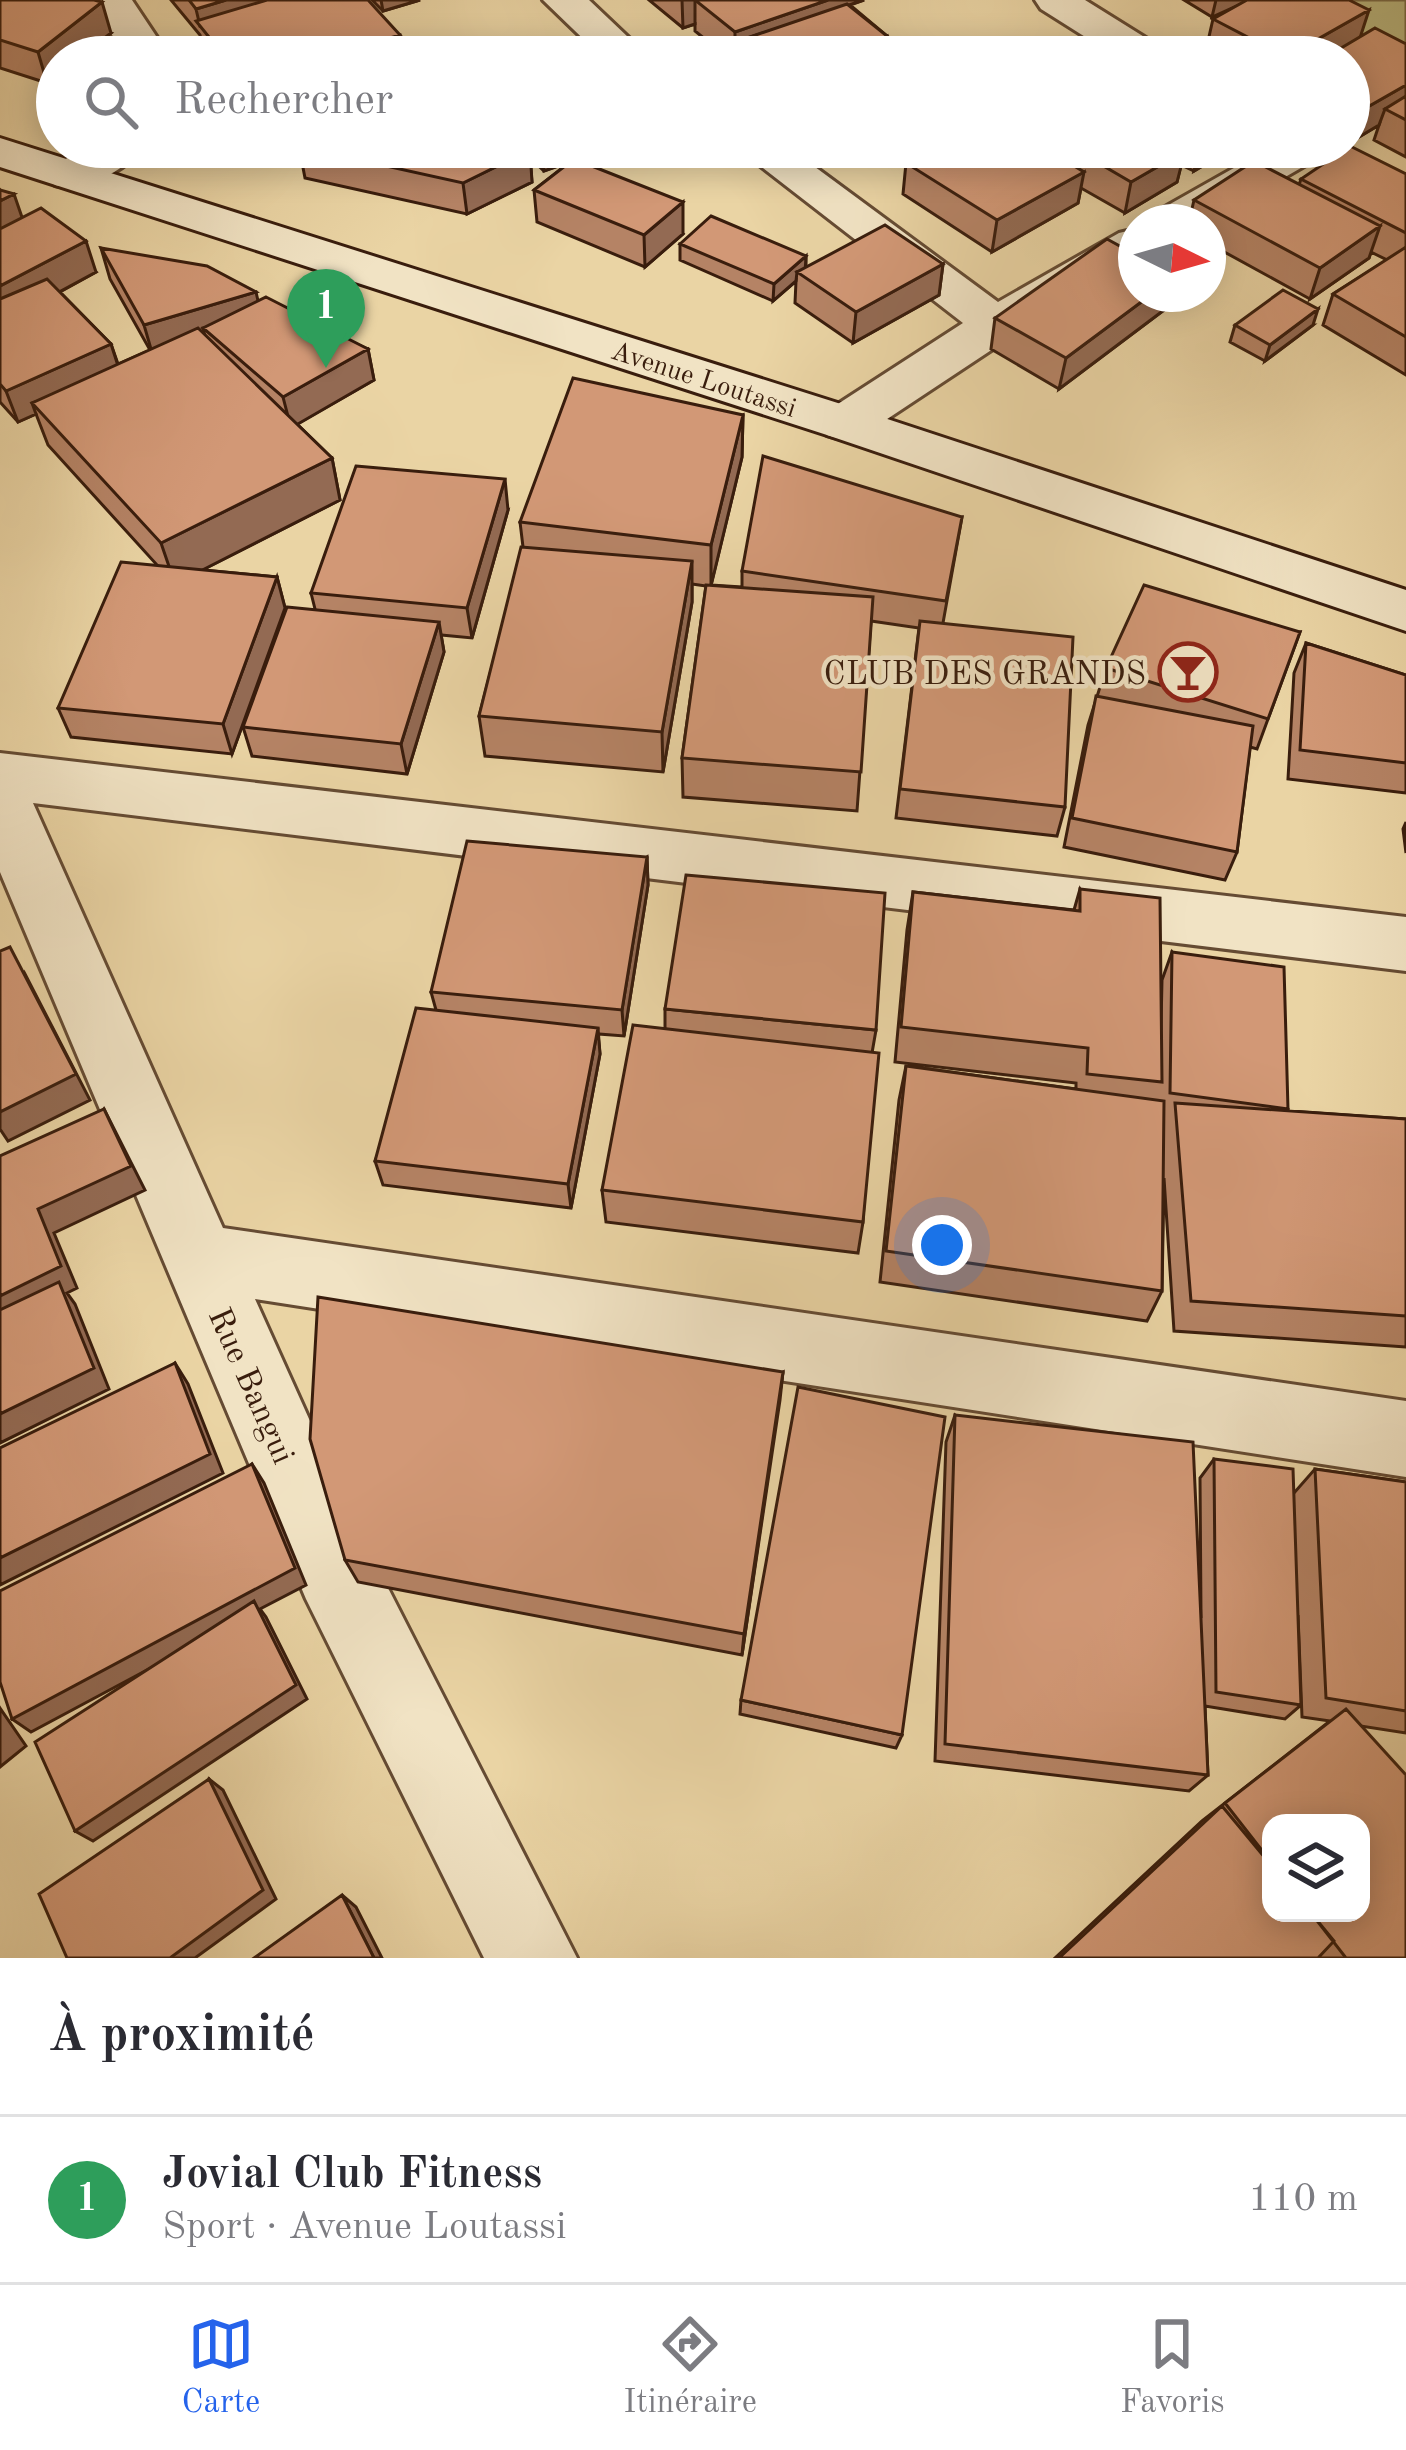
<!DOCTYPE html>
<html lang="fr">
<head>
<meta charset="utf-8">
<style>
  body { margin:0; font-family:"Old Standard TT",serif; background:#f2f2f3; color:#2b2b33 }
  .controls { position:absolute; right:36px; bottom:36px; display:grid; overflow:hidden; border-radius:24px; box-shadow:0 6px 30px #0003 }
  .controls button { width:108px; height:108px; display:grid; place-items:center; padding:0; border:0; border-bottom:3px solid #e1e1e2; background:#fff; color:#2b2b33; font:60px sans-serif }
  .compass { position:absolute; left:1118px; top:204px; width:108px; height:108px; border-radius:50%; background:#fff; box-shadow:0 6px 30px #0003; rotate:95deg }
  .you { position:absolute; left:942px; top:1245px; width:42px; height:42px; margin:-30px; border:9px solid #fff; border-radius:50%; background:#1a73e8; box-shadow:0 0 0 18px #1a73e833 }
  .badge { display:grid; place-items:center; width:78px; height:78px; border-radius:50%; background:#2563eb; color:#fff; font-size:39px; font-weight:700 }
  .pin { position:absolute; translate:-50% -99px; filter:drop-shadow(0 3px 6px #0008) }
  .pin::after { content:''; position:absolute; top:63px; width:42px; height:36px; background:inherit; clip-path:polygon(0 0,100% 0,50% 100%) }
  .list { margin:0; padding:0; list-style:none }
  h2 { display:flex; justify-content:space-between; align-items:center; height:156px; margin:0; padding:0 48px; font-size:51px }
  h2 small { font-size:39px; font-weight:400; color:#7c7c81 }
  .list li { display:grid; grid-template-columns:78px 1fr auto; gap:36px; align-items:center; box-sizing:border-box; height:168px; padding:0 48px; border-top:3px solid #e1e1e2 }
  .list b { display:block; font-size:45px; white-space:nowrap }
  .list p { margin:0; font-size:39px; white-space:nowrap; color:#7c7c81 }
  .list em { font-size:39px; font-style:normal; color:#7c7c81 }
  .icon { flex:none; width:66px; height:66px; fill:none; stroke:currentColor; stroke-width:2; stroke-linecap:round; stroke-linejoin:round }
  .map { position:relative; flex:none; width:1406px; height:1958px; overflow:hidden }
  .search { position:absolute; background:#fff; box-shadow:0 6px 30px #0003; left:36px; right:36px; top:36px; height:132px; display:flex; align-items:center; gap:30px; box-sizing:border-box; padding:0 42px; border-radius:66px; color:#7c7c81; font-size:45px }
  .sheet { height:324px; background:#fff }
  nav { display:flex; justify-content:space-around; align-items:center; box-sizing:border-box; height:168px; border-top:3px solid #e1e1e2; background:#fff; font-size:33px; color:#7c7c81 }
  nav a { display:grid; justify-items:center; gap:6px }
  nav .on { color:#2563eb }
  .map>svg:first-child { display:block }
</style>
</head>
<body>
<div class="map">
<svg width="1406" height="1958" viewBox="0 0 1406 1958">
  <rect width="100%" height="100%" fill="#ead4a4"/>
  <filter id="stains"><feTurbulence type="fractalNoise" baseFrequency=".00167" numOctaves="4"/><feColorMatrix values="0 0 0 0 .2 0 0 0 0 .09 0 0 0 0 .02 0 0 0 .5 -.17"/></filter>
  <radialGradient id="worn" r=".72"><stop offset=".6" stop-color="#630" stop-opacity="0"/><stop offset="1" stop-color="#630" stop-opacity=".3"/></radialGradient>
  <path fill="#bcbb82" stroke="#7a6c48" stroke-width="3" d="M 1296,0 L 1406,0 L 1406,67 Z"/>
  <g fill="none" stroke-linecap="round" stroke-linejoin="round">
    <defs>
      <path id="minor" d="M 90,0 L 132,0 L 170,57 L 126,57 Z
        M 543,0 L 589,0 L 649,57 L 602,57 Z
        M 1035,0 L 1085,0 L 1162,48 L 1169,57 L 1117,57 L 1041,9 Z
        M 87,147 L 143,147 C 126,171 83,192 55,185 L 48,175 L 55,165 Z
        M 736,147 L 788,147 L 998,302 L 1119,233 L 1136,229 L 1136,263 L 1014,335 L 863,435 L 845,440 L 827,435 L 819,423 L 827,411 L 963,323 Z
        M 1271,147 L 1317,147 L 1320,151 L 1313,161 L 1207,222 L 1149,222 L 1156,212 Z
        M 0,753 L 1406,917 L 1406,971 L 33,803 L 223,1228 L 1406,1401 L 1406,1477 L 255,1299 L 364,1541 L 577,1958 L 484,1958 L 306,1599 L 0,872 Z"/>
      <path id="secondary" d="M 0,138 L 863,411 L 1406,590 L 1406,631 L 827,435 L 0,167 Z"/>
    </defs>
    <use href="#minor" stroke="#654b33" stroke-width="6"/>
    <use href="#secondary" stroke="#391d0d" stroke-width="6"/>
    <use href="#minor" fill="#f1e3c4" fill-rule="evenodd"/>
    <use href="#secondary" fill="#f1e3c4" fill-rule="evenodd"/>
  </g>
  <path fill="#b58365" stroke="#391d0d" stroke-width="3" fill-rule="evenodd" d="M 0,0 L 111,33 L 100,41 L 57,57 L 57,75 L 47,83 L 0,68 Z
    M 171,0 L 368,0 L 403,57 L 208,57 L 204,52 L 200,35 Z
    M 372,0 L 420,0 L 383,11 Z
    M 649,0 L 864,0 L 850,5 L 887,36 L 886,49 L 897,57 L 727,57 L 695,31 L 695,24 L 683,28 Z
    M 1184,0 L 1349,0 L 1360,37 L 1406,44 L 1406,157 L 1374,140 L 1379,125 L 1354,140 L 1349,138 L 1349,57 L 1220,57 L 1206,50 L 1213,19 L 1232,8 L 1212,17 Z
    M 299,147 L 610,147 L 575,160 L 683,234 L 645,267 L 537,222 L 534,190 L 570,162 L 544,171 L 530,158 L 532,182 L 467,214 L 305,178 Z
    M 937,147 L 1234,147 L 1194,171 L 1181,165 L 1177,182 L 1125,213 L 1081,188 L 1078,203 L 992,252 L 903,194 L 906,163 Z
    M 1406,174 L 1406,375 L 1323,325 L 1333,294 L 1387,260 L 1371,252 L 1369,258 L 1310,299 L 1208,243 L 1208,222 L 1189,222 L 1194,200 L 1299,185 L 1301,179 Z
    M 0,190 L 22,218 L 96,272 L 60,292 L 111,344 L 118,364 L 150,350 L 110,279 L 101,248 L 258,301 L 368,349 L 374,380 L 297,424 L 332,458 L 340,500 L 202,570 L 277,577 L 285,608 L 232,754 L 71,737 L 58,708 L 158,566 L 48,445 L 36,414 L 18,422 L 0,402 Z
    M 680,244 L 806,256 L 806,267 L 943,264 L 939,295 L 853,343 L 795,303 L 796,281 L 773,301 L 680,260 Z
    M 1168,307 L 1059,389 L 991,349 L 995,318 Z
    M 1235,325 L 1313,325 L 1265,361 L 1230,342 Z
    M 743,415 L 742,457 L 711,585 L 742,587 L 742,571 L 962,517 L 943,623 L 1065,807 L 1057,836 L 896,818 L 919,628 L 871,621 L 857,811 L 683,797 L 682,758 L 706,586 L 692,584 L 692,602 L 663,772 L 485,756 L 479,716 L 523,547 L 520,522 Z
    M 508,510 L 472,638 L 441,635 L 444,652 L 407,774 L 252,756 L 243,727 L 315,609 L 311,593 Z
    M 1300,632 L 1257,749 L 1250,747 L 1237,852 L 1225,880 L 1064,847 L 1088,725 L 1106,668 Z
    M 1306,643 L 1406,675 L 1406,793 L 1288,779 L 1294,673 Z
    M 1406,822 L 1406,853 L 1403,829 Z
    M 647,857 L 648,885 L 624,1036 L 598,1034 L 600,1054 L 571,1208 L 383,1185 L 375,1161 L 436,1010 L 431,992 Z
    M 1080,889 L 1161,1025 L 1162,980 L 1172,952 L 1288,1109 L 1287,1111 L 1406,1119 L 1406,1347 L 1174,1331 L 1164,1178 L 1162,1291 L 1147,1321 L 880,1282 L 899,1100 L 906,1066 L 1076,1089 L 1076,1083 L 895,1062 L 907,930 L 913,892 L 1074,910 Z
    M 665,1009 L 876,1030 L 872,1053 L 863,1222 L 858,1253 L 606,1222 L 602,1190 L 665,1029 Z
    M 783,1372 L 742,1655 L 358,1582 L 345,1560 Z
    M 955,1415 L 1201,1615 L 1200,1478 L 1214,1459 L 1294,1493 L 1315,1469 L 1406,1482 L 1406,1733 L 1361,1726 L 1406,1958 L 1321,1958 L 1319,1956 L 1318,1958 L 1055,1958 L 1202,1821 L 1330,1721 L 1302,1717 L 1298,1615 L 1301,1705 L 1285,1719 L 1205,1706 L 1208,1775 L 1189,1791 L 935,1761 L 946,1442 ZM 1271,1823 L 1361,1913 L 1271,1913 Z
    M 741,1700 L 902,1735 L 896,1748 L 740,1714 Z"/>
  <path fill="#936a53" stroke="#391d0d" stroke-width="3" d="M 226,0 L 338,0 L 200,26 L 196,9 Z
    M 381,0 L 420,0 L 383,11 Z
    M 682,0 L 695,0 L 695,24 L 683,28 Z
    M 828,0 L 864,0 L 735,42 L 735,57 L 735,32 Z
    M 1216,0 L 1250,0 L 1212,17 Z
    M 102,2 L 111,33 L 80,57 L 57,57 L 57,75 L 47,83 L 38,52 Z
    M 1369,10 L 1359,41 L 1331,57 L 1286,57 Z
    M 400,35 L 403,57 L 326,57 Z
    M 887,36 L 886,57 L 827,57 Z
    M 1406,85 L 1406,109 L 1385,109 L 1379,125 L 1354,140 L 1364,109 Z
    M 542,147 L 610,147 L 544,171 Z
    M 821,147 L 840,147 L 821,154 Z
    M 1200,147 L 1234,147 L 1194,171 Z
    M 530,150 L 532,182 L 467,214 L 463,183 Z
    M 1185,151 L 1177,182 L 1125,213 L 1131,182 Z
    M 1084,172 L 1078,203 L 992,252 L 997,220 Z
    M 14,194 L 25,226 L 0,237 L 0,201 Z
    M 683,202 L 683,234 L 645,267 L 644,235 Z
    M 1380,226 L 1369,258 L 1310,299 L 1320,268 Z
    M 86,241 L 96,272 L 0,324 L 0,286 Z
    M 806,256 L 805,273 L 797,272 L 796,281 L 773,301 L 774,284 Z
    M 943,264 L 939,295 L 853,343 L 856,312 Z
    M 256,292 L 263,323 L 203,328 L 206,340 L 153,356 L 144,325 Z
    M 1152,294 L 1172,294 L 1168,307 L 1059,389 L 1066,358 Z
    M 1318,309 L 1313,325 L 1265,361 L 1270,345 Z
    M 111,344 L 121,375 L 32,403 L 36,414 L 18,422 L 6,391 Z
    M 368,349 L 374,380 L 291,428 L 283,397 Z
    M 743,415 L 742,457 L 711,586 L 711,545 Z
    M 332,458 L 340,500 L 175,584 L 161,543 Z
    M 505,479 L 508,510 L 472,638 L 467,608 Z
    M 692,561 L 692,602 L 663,772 L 662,732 Z
    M 277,577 L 285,608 L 232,754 L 223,724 Z
    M 439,622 L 444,652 L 407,774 L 401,744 Z
    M 647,857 L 648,885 L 624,1036 L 622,1010 Z
    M 25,974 L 90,1100 L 8,1141 L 0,1129 L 0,1112 Z
    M 598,1028 L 600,1054 L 571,1208 L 568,1184 Z
    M 104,1109 L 145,1190 L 54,1233 L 77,1288 L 67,1293 L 75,1304 L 109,1389 L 0,1443 L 0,1296 L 38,1209 Z
    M 175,1363 L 188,1384 L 223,1473 L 0,1585 L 0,1558 Z
    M 783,1372 L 780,1400 L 742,1655 L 744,1634 Z
    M 252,1464 L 264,1483 L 306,1585 L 260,1609 L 266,1617 L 307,1699 L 93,1841 L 75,1831 L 259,1610 L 31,1732 L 12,1719 Z
    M 0,1708 L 26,1746 L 0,1767 Z
    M 209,1779 L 223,1790 L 276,1899 L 195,1958 L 170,1958 Z
    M 342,1895 L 356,1907 L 382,1958 L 374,1958 Z"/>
  <path fill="#d29876" stroke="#391d0d" stroke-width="3" d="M 0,0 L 94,0 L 102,2 L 38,52 L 0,40 Z
    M 189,0 L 226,0 L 196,9 Z
    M 267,0 L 368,0 L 400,35 L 326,57 L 225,57 L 196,21 Z
    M 695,0 L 828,0 L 735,32 Z
    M 1247,0 L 1349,0 L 1369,10 L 1286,57 L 1213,19 Z
    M 847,4 L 887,36 L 827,57 L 753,57 L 735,42 Z
    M 1375,28 L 1406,44 L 1406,85 L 1364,109 L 1349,101 L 1349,57 L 1326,57 Z
    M 589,39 L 610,57 L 535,57 Z
    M 99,40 L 115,57 L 75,57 Z
    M 1137,43 L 1164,57 L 1112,57 Z
    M 882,46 L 897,57 L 853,57 Z
    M 1406,96 L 1406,120 L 1385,109 Z
    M 1350,146 L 1406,174 L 1406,233 L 1301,179 Z
    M 300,147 L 526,147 L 530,150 L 463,183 Z
    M 937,147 L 1043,147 L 1084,172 L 997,220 L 906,163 Z
    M 1071,147 L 1178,147 L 1185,151 L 1131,182 Z
    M 574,159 L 683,202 L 644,235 L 534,190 Z
    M 1254,161 L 1380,226 L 1320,268 L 1194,200 Z
    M 0,190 L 14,194 L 0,201 Z
    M 41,208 L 86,241 L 0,286 L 0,229 Z
    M 711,216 L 806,256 L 774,284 L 680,244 Z
    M 885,225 L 943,264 L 856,312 L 797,272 Z
    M 1107,239 L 1136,255 L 1136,294 L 1152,294 L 1066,358 L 995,318 Z
    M 1406,247 L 1406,337 L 1333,294 Z
    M 101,248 L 207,266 L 256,292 L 144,325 Z
    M 47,279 L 111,344 L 6,391 L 0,384 L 0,299 Z
    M 1283,290 L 1318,309 L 1270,345 L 1235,325 Z
    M 266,297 L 368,349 L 283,397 L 203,328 Z
    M 198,328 L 332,458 L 161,543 L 32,403 Z
    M 573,378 L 743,415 L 711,545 L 520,522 Z
    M 763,456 L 962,517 L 946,601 L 742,571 Z
    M 356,466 L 505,479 L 467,608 L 311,593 Z
    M 521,547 L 692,561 L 662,732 L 479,716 Z
    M 121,562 L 277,577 L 223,724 L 58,708 Z
    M 706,585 L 873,597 L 861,772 L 682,758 Z
    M 1144,585 L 1300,632 L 1268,719 L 1106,668 Z
    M 287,607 L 439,622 L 401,744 L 243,727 Z
    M 920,621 L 1073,637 L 1065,807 L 900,789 Z
    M 1306,643 L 1406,675 L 1406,763 L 1300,750 Z
    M 1096,696 L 1253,726 L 1237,852 L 1072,818 Z
    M 467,841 L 647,857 L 622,1010 L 431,992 Z
    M 686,875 L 885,893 L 876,1030 L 665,1009 Z
    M 1080,889 L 1160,898 L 1162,1082 L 1087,1074 L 1088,1048 L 901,1027 L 913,892 L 1080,911 Z
    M 10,947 L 76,1074 L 0,1112 L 0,951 Z
    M 1172,952 L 1284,967 L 1288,1109 L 1170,1093 Z
    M 416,1008 L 598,1028 L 568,1184 L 375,1161 Z
    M 633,1025 L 879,1053 L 863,1222 L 602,1190 Z
    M 906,1066 L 1164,1101 L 1162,1291 L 886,1251 Z
    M 1175,1103 L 1406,1119 L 1406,1316 L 1191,1301 Z
    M 104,1109 L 131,1166 L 38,1209 L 61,1266 L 0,1296 L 0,1156 Z
    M 59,1282 L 94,1368 L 0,1414 L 0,1310 Z
    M 318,1297 L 783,1372 L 744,1634 L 345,1560 L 310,1439 Z
    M 175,1363 L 210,1454 L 0,1558 L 0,1448 Z
    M 798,1387 L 945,1417 L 902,1735 L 741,1700 Z
    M 955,1415 L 1193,1442 L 1208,1775 L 945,1744 Z
    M 1214,1459 L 1293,1469 L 1301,1705 L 1216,1692 Z
    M 252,1464 L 295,1568 L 12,1719 L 0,1682 L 0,1591 Z
    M 1315,1469 L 1406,1482 L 1406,1711 L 1326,1698 Z
    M 254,1601 L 296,1685 L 75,1831 L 35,1742 Z
    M 1346,1709 L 1406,1775 L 1406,1958 L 1346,1958 L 1311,1913 L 1361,1913 L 1361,1823 L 1271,1823 L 1271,1862 L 1225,1803 Z
    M 209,1779 L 263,1890 L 170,1958 L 67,1958 L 39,1894 Z
    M 1222,1806 L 1271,1865 L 1271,1913 L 1311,1913 L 1334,1941 L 1318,1958 L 1059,1958 Z
    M 342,1895 L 374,1958 L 254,1958 Z"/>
  <defs>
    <symbol id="bar-ring" viewBox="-11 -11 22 22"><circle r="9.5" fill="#f1e3c4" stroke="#8f2418" stroke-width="1.5"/><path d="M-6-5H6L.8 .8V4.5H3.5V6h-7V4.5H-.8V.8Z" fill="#8f2418"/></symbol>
  </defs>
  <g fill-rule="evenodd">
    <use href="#bar-ring" x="1155" y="639" width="66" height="66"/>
  </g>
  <g text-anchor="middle" stroke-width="9" stroke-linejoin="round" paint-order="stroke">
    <g font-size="27" fill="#391d0d" stroke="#f1e3c4">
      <text transform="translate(704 379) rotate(18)" y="9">Avenue Loutassi</text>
    </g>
    <g font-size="33" fill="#391d0d" stroke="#f1e3c4" text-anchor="end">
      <text x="1146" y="684">CLUB DES GRANDS</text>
    </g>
    <g font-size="33" fill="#391d0d" stroke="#f1e3c4">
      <text transform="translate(253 1385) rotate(66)" y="12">Rue Bangui</text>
    </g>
  </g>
  <rect width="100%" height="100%" filter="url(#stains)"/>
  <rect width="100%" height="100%" fill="url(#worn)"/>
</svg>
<div class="controls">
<button><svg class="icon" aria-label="layers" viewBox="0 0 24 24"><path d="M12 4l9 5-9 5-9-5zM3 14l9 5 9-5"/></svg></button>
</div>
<svg class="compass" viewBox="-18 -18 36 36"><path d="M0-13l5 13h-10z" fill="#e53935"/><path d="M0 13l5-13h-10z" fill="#7c7c81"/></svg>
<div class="you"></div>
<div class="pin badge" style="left:326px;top:368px;background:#2e9e5b">1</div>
<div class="search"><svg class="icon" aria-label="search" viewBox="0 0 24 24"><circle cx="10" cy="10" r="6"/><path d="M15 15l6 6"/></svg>Rechercher</div>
</div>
<section class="sheet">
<h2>À proximité<small></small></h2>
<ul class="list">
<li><span class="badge" style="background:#2e9e5b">1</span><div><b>Jovial Club Fitness</b><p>Sport · Avenue Loutassi</p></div><em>110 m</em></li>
</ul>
</section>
<nav>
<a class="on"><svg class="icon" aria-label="map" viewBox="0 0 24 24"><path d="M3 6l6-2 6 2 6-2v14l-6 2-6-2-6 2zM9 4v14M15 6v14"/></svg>Carte</a>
<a><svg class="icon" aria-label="directions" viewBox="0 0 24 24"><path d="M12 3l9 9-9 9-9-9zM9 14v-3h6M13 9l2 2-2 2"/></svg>Itinéraire</a>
<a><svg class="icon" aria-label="saved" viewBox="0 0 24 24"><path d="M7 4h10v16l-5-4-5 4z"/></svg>Favoris</a>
</nav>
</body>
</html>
